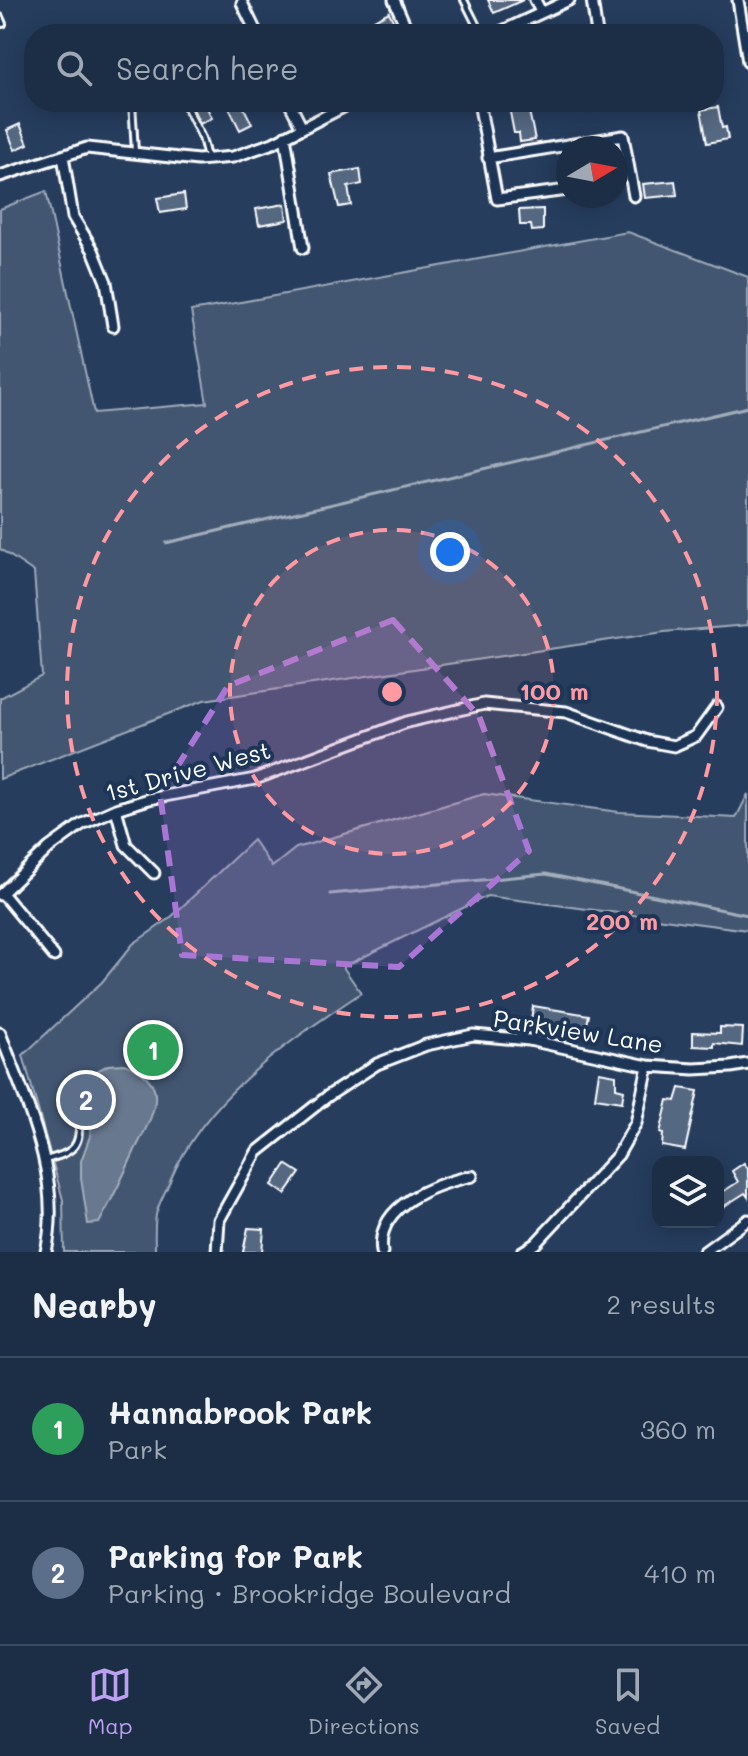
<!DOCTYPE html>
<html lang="en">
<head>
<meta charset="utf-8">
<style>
  body { margin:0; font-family:Mali,sans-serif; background:#25364d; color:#f1f3f6 }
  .controls { position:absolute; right:24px; bottom:24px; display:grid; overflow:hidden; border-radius:16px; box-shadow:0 4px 20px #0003 }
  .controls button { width:72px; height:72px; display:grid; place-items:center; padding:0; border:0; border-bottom:2px solid #3a4a5f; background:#1c2e46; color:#f1f3f6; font:40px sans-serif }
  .compass { position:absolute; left:556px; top:136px; width:72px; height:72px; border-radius:50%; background:#1c2e46; box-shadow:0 4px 20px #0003; rotate:80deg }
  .you { position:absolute; left:450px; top:552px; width:28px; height:28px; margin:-20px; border:6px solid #fff; border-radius:50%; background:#1a73e8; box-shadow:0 0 0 12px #1a73e833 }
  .badge { display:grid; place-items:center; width:52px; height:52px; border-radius:50%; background:#bca0f2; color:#fff; font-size:26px; font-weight:700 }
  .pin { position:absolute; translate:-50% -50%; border:4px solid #fff; box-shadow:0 2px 8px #0006 }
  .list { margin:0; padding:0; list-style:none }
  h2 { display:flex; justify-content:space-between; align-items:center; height:104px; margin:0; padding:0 32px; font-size:34px }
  h2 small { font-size:26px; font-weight:400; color:#a0a8b3 }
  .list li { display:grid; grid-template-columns:52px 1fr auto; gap:24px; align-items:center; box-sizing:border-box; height:144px; padding:0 32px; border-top:2px solid #3a4a5f }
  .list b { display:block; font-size:30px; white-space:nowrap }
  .list p { margin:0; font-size:26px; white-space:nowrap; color:#a0a8b3 }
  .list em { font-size:26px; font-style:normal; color:#a0a8b3 }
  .icon { flex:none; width:44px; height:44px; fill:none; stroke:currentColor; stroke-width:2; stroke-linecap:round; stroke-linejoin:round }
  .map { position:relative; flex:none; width:748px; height:1252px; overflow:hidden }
  .search { position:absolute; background:#1c2e46; box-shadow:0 4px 20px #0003; left:24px; right:24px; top:24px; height:88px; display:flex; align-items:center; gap:20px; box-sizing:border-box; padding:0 28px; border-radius:32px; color:#a0a8b3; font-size:30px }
  .sheet { height:392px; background:#1c2e46 }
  nav { display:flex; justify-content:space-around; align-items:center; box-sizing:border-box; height:112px; border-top:2px solid #3a4a5f; background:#1c2e46; font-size:22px; color:#a0a8b3 }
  nav a { display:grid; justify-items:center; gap:4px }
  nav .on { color:#bca0f2 }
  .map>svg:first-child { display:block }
</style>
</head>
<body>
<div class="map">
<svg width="748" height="1252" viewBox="0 0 748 1252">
  <rect width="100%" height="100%" fill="#263d5e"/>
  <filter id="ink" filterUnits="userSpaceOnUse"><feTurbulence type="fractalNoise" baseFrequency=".0125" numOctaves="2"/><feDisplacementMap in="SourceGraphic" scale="16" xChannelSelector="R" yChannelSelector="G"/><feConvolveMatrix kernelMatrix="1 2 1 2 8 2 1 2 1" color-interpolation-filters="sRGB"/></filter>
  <g filter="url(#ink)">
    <path fill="#425672" stroke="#a0aab8" stroke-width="2" d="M 46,191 L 94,413 L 207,403 L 191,311 L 628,232 L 748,277 L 748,625 L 664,632 L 204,700 L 0,779 L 0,698 L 42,676 L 34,572 L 0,549 L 0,209 Z
      M 484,794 L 619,812 L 736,818 L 748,794 L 748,930 L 487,896 L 343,967 L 361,993 C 287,1043 206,1096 170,1181 C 166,1191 158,1204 156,1215 C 154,1227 155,1240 155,1252 L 64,1252 L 63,1200 L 23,1055 L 102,982 L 133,944 L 169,919 L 253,840 L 272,867 L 296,848 Z"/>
    <path fill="#67788e" stroke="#a4aebb" stroke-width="2" d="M 124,1064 C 175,1082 152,1116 135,1150 C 124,1175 112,1199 99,1223 L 88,1224 L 81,1178 L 81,1161 L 90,1136 L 95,1072 L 108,1065 Z"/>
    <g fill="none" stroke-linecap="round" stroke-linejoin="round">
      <path stroke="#a4aebb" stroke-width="3" d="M 166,543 L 748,407
        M 330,894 L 546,874 L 748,915"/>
    </g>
    <path fill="#556781" stroke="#fff" stroke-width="2" d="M 488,0 L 523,0 L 494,13 Z
      M 389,12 L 399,34 L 381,34 L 374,20 Z
      M 190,102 L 204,102 L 212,118 L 200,124 Z
      M 226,102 L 241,102 L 252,124 L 240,130 Z
      M 508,102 L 533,102 L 534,110 L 529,111 L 535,140 L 520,142 L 519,133 L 514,133 Z
      M 718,107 L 722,128 L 726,127 L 728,139 L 707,143 L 701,110 Z
      M 20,124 L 28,144 L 15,150 L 7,130 Z
      M 360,169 L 362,184 L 348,187 L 351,205 L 339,207 L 331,174 Z
      M 675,181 L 677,195 L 645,198 L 643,184 Z
      M 184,194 L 186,209 L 160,213 L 157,198 Z
      M 285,204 L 287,220 L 259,225 L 256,209 Z
      M 543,209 L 543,230 L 532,231 L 531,225 L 520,225 L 519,210 Z
      M 533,1006 L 589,1015 L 586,1029 L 531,1020 Z
      M 720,1027 L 743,1028 L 742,1046 L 714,1043 L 714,1047 L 693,1046 L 693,1032 L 720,1033 Z
      M 599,1072 L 616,1075 L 616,1088 L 624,1090 L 622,1102 L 595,1098 Z
      M 680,1088 L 698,1091 L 685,1150 L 662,1146 L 663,1134 L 660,1133 L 668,1100 L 676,1101 Z
      M 744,1163 L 748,1169 L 748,1197 L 745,1193 L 718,1210 L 718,1183 L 724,1191 L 738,1182 L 732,1171 Z
      M 286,1164 L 300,1173 L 285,1194 L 272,1185 Z
      M 248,1228 L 264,1229 L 262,1252 L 243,1252 Z"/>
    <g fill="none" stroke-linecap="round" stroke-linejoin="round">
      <defs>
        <path id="lane" d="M 464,0 L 481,34
          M 0,17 L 3,24
          M 132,102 L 135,152
          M 184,102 L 202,138 L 207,157
          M 45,1160 C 75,1152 81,1147 79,1115"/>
        <path id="street" d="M 394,0 L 409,34
          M 535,0 L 541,12
          M 592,0 L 597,34
          M 738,0 L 748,62
          M 242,3 L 257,34
          M 496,34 L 569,0
          M 289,102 L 301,126
          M 479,102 L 497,199 L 568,190
          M 285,136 L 303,248
          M 63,156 L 73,217 L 93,250 L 106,282 L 113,326
          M 488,158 L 623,136 L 634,196
          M 0,176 L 87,148 L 198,160 L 233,157 L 273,143 L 353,102
          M 116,809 L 126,845 L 154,873
          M 2,893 L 54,956
          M 0,895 L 49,848 L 82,824 L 116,809 L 149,799 L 255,779 L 407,722 L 484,704 L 566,712 L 647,741 L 674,746 L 696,736 L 717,707
          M 0,1033 C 26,1102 63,1177 46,1252
          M 217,1252 L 219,1220 L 257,1152 L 328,1096 L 377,1064 L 426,1045 L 473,1035 L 529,1040 L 648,1066 L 694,1069 L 731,1067 L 748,1064
          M 382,1252 C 375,1204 436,1184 472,1176
          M 522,1252 L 535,1244 L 618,1155 L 636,1123 L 648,1066
          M 704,1252 L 748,1220"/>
      </defs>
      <use href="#lane" stroke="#fff" stroke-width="10"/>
      <use href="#street" stroke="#fff" stroke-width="15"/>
      <use href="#lane" stroke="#1d3557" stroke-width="4"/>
      <use href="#street" stroke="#1d3557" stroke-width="9"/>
    </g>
  </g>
  <path fill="#a976d5" fill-opacity="0.2" stroke="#a976d5" stroke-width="6" stroke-dasharray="16 10" stroke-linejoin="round" d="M 393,620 L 479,716 L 529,851 L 399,967 L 182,955 L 160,794 L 228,686 Z"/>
  <circle cx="392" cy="692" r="162" fill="#ff9aa2" fill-opacity=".12"/>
  <g fill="none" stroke="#ff9aa2" stroke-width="4" stroke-dasharray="14 10">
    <circle cx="392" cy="692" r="162"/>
    <circle cx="392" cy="692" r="325"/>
  </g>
  <g text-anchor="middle" stroke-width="8" stroke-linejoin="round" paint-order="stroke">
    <g font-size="24" fill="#fff" stroke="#1d3557">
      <text transform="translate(188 772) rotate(-15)" y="8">1st Drive West</text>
      <text transform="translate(578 1032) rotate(9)" y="8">Parkview Lane</text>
    </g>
  </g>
  <circle cx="392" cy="692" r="12" fill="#ff9aa2" stroke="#1d3557" stroke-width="4"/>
  <g font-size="24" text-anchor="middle" font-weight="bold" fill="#ff9aa2" stroke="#1d3557" stroke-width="8" stroke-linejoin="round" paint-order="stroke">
    <text x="554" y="700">100 m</text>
    <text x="622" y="930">200 m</text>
  </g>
</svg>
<div class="controls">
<button><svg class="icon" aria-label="layers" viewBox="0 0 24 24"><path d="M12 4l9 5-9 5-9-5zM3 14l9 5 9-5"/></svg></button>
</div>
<svg class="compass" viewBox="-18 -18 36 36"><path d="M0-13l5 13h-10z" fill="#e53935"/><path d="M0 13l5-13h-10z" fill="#a0a8b3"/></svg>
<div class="you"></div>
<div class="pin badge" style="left:153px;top:1050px;background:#2e9e5b">1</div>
<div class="pin badge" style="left:86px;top:1100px;background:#5c6f8a">2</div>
<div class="search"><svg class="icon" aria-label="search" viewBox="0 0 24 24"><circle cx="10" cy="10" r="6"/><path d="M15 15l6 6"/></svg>Search here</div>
</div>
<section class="sheet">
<h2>Nearby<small>2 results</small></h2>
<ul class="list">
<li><span class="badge" style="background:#2e9e5b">1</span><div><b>Hannabrook Park</b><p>Park</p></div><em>360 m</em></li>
<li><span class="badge" style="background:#5c6f8a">2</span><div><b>Parking for Park</b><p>Parking · Brookridge Boulevard</p></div><em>410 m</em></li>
</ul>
</section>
<nav>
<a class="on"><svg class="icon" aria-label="map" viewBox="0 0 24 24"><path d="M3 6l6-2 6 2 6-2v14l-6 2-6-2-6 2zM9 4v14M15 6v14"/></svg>Map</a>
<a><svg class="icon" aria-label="directions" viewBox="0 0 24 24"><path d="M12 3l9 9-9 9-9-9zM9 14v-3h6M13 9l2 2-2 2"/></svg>Directions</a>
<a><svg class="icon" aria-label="saved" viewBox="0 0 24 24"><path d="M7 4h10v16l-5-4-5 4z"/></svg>Saved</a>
</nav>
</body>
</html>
